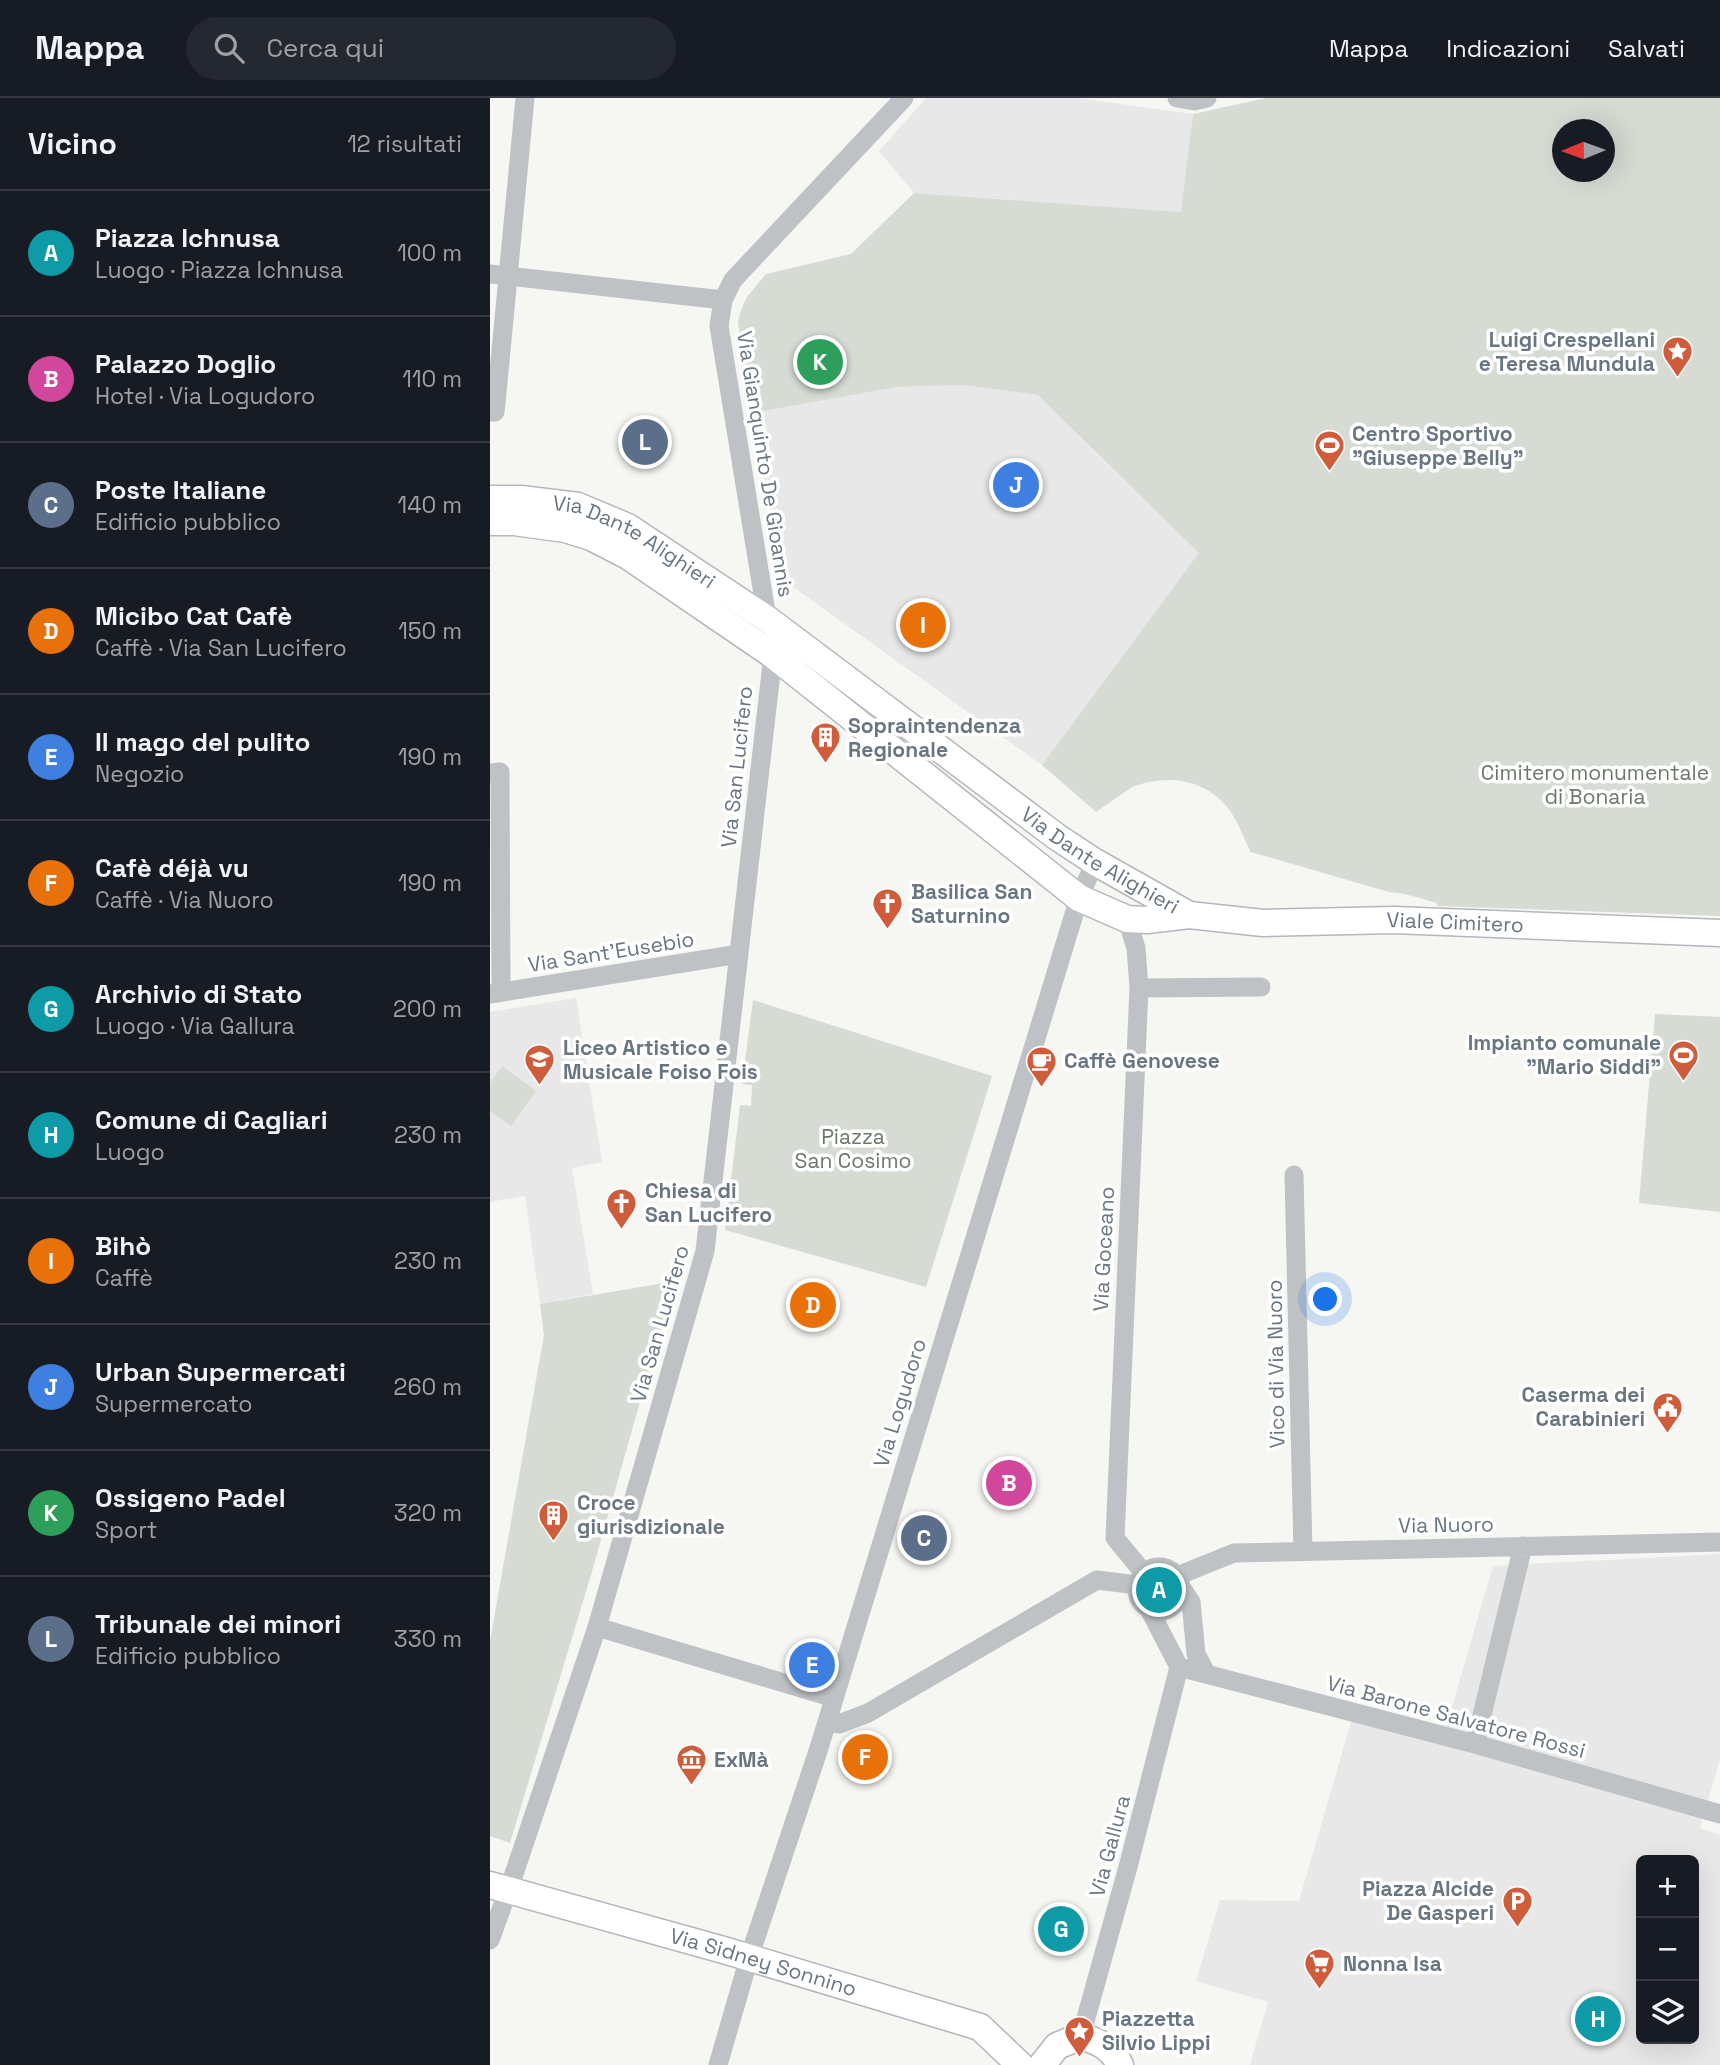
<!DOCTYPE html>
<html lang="it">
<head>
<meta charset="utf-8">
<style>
  body { margin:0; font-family:"Space Grotesk",sans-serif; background:#242831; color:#f1f3f6 }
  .controls { position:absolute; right:21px; bottom:21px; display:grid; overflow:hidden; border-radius:10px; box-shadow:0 7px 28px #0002 }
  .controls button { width:63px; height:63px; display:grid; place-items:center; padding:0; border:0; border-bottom:2px solid #363941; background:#171b24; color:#f1f3f6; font:35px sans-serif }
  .compass { position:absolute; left:1062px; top:21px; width:63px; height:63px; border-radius:50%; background:#171b24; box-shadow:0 7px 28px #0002; rotate:269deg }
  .you { position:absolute; left:836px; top:1202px; width:24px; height:24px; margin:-18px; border:5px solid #fff; border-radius:50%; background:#1a73e8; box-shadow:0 0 0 10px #1a73e833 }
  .badge { display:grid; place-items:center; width:46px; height:46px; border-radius:50%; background:#cf5c3b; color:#fff; font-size:23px; font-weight:700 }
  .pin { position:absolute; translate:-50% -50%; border:4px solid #fff; box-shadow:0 2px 7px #0006 }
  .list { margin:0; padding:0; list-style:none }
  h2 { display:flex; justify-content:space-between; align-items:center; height:91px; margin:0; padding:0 28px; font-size:30px }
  h2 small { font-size:23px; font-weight:400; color:#9ea1a6 }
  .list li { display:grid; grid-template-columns:46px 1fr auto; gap:21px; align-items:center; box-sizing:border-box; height:126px; padding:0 28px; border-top:2px solid #363941 }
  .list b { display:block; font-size:26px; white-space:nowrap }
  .list p { margin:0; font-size:23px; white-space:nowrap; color:#9ea1a6 }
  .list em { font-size:23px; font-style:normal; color:#9ea1a6 }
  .icon { flex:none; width:38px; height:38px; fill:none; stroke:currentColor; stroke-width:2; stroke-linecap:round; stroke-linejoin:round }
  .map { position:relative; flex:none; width:1230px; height:1967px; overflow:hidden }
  header { display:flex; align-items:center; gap:42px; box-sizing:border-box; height:98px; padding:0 35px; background:#171b24; border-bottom:2px solid #363941 }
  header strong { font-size:33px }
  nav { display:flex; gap:38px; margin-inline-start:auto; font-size:24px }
  .search { width:490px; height:63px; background:#242831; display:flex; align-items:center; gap:18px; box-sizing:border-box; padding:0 24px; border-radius:38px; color:#9ea1a6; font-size:26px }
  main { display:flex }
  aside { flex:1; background:#171b24 }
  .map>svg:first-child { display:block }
</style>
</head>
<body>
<header>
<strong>Mappa</strong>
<div class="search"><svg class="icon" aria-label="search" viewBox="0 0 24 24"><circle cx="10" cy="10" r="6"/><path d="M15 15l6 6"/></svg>Cerca qui</div>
<nav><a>Mappa</a><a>Indicazioni</a><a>Salvati</a></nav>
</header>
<main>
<aside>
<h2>Vicino<small>12 risultati</small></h2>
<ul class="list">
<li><span class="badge" style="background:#0f9aa8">A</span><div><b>Piazza Ichnusa</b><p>Luogo · Piazza Ichnusa</p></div><em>100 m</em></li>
<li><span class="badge" style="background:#d1479c">B</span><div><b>Palazzo Doglio</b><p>Hotel · Via Logudoro</p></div><em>110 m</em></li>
<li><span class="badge" style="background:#5c6f8a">C</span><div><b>Poste Italiane</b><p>Edificio pubblico</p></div><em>140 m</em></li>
<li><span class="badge" style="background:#e8710a">D</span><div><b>Micibo Cat Cafè</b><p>Caffè · Via San Lucifero</p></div><em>150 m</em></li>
<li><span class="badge" style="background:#3f7fe0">E</span><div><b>Il mago del pulito</b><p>Negozio</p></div><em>190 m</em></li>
<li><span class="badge" style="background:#e8710a">F</span><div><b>Cafè déjà vu</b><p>Caffè · Via Nuoro</p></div><em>190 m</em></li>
<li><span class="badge" style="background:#0f9aa8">G</span><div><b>Archivio di Stato</b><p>Luogo · Via Gallura</p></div><em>200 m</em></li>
<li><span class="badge" style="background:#0f9aa8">H</span><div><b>Comune di Cagliari</b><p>Luogo</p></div><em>230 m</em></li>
<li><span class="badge" style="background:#e8710a">I</span><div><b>Bihò</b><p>Caffè</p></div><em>230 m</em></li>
<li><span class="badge" style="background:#3f7fe0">J</span><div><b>Urban Supermercati</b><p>Supermercato</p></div><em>260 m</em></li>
<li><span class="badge" style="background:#2e9e5b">K</span><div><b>Ossigeno Padel</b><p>Sport</p></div><em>320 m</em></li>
<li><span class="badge" style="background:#5c6f8a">L</span><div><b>Tribunale dei minori</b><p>Edificio pubblico</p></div><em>330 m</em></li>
</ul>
</aside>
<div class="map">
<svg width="1230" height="1967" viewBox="0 0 1230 1967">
  <rect width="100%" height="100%" fill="#f6f6f3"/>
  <path fill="#e7e8e7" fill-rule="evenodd" d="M 436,0 L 587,0 L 703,16 L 692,114 L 424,95 L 389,53 Z
    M 472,287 L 548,297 L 710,455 L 552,667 L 292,481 L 262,315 L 407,289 Z
    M 86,900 L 112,1064 L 82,1070 L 103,1196 L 50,1206 L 35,1098 L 0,1104 L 0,914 Z
    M 1230,1456 L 1230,1662 L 1210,1730 L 1230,1737 L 1230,1967 L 760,1967 L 778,1904 L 706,1883 L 730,1802 L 809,1803 L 863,1617 L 952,1643 L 1003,1468 ZM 1151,1762 L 1204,1762 L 1204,1941 L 1151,1941 Z"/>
  <path fill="#d6dbd3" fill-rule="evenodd" d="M 776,0 L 1230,0 L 1230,818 L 948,808 L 947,805 L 915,796 L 899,794 L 761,754 C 754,741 749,726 741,714 C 718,681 678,675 642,689 L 606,714 L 552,667 L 709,455 L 548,297 L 472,287 L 407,289 L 262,315 L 248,224 L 251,212 L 257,199 L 276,176 L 361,156 L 424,95 L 691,114 L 703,16 ZM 1072,32 L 1114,32 L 1114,74 L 1072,74 Z
    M 263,902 L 502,978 L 436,1189 L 235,1132 L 250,1007 L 261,1008 L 262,987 L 252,986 Z
    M 1165,916 L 1230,919 L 1230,1114 L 1149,1105 Z
    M 12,968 L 46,993 L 21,1028 L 0,1013 L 0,985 Z
    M 174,1185 L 178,1185 L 182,1191 L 101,1477 L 20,1745 L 0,1738 L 0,1543 L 54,1237 L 50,1206 Z"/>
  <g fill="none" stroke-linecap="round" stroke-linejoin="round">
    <defs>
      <g id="secondary">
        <path id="s1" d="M 0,401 L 31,401 L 88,408 L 138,429 L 277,521 L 567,739 L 605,764 L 699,817"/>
        <path id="s2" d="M 0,424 L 24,424 L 75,431 L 101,439 L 138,458 L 283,557 L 589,800 L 637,821 L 657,822 L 699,817 L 773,825 L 904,822 L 1230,835"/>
        <path id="s3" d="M 0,1787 L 237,1853 L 490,1929 L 530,1967"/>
        <path d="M 552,1967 L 567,1948 L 591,1938 C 609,1944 622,1949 630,1967"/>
      </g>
    </defs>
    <use href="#secondary" stroke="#b3b7bb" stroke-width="29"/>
    <path stroke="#bec2c5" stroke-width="19" d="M 687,0 L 704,3 L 717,0
      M 0,176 L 233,202
      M 0,314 L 5,314 L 6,305 L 35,0
      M 0,675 L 10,674 L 11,894
      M 637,821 L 646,850 L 649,890 L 625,1440 L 654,1475
      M 649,890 L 771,889
      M 0,896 L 249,856
      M 804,1077 L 813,1453
      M647 1491a22 22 0 1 1 44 0a22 22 0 1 1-44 0Z
      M 687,1478 L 744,1455 L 1230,1444
      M 691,1489 L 701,1504 L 706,1556 L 716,1575
      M 659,1511 L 689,1569
      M 107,1529 L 344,1600
      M 689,1569 L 985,1646 L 1230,1716
      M 337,1623 L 349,1626 L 378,1615 L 607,1482 L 647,1487
      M 985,1646 L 1033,1448
      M 0,1842 L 25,1773 L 107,1529 L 215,1153 L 283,557 L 229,228 L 233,202 L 243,182 L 414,0
      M 591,1938 L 638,1769 L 689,1569
      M 228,1967 L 259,1860 L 329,1650 L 589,800 L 605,764"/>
    <use href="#secondary" stroke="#fff" stroke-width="26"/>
  </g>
  <defs>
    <symbol id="sight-pin" viewBox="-11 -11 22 30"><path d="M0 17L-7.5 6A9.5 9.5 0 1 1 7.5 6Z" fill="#cf5c3b" stroke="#fff"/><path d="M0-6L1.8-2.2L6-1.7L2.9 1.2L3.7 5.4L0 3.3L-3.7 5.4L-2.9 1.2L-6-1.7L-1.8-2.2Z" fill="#fff"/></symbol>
    <symbol id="stadium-pin" viewBox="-11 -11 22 30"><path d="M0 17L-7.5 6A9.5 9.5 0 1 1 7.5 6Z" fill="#cf5c3b" stroke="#fff"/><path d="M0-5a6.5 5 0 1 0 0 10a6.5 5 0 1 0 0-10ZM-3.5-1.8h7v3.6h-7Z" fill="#fff"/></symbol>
    <symbol id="building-pin" viewBox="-11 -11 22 30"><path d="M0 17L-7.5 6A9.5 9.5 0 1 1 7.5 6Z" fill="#cf5c3b" stroke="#fff"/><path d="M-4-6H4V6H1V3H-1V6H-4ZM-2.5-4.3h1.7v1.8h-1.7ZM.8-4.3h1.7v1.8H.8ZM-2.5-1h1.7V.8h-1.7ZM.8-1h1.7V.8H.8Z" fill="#fff"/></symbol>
    <symbol id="church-pin" viewBox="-11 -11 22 30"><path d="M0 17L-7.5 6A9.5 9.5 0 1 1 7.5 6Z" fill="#cf5c3b" stroke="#fff"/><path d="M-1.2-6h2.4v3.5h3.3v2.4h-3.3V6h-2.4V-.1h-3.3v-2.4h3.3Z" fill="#fff"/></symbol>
    <symbol id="school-pin" viewBox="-11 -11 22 30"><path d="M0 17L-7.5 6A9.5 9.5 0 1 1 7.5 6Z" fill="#cf5c3b" stroke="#fff"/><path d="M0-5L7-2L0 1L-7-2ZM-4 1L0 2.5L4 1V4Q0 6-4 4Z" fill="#fff"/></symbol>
    <symbol id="cafe-pin" viewBox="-11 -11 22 30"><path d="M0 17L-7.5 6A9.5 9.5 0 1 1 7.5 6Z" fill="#cf5c3b" stroke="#fff"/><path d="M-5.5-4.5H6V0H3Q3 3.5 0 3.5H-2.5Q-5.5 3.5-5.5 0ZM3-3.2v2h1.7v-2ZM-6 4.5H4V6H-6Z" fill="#fff"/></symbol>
    <symbol id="civic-pin" viewBox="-11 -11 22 30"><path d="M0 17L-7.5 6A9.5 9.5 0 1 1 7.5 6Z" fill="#cf5c3b" stroke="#fff"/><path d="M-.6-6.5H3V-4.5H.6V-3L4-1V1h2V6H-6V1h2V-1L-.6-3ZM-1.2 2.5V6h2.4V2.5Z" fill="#fff"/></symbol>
    <symbol id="museum-pin" viewBox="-11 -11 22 30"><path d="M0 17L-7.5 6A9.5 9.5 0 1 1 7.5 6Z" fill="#cf5c3b" stroke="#fff"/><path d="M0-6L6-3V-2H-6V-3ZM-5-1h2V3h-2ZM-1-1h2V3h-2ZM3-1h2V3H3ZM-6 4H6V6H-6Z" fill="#fff"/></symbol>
    <symbol id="parking-pin" viewBox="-11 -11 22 30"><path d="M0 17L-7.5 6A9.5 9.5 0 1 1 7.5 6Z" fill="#cf5c3b" stroke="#fff"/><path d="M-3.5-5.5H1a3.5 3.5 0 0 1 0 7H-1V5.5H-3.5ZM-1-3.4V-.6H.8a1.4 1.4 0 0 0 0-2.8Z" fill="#fff"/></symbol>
    <symbol id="supermarket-pin" viewBox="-11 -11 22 30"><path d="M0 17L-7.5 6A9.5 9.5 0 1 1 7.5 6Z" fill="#cf5c3b" stroke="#fff"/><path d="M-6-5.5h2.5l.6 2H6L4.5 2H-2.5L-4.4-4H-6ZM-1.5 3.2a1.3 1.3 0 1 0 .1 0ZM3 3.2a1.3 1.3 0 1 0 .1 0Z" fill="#fff"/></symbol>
  </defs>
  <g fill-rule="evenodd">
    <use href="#sight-pin" x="1170" y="236" width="35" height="47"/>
    <use href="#stadium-pin" x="822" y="330" width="35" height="47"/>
    <use href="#building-pin" x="318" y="622" width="35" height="47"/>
    <use href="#church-pin" x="380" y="788" width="35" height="47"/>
    <use href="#stadium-pin" x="1176" y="940" width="35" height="47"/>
    <use href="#school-pin" x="32" y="944" width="35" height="47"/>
    <use href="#cafe-pin" x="534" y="946" width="35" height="47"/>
    <use href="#church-pin" x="114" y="1088" width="35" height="47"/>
    <use href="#civic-pin" x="1160" y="1292" width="35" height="47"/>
    <use href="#building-pin" x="46" y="1400" width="35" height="47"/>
    <use href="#museum-pin" x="184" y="1644" width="35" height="47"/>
    <use href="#parking-pin" x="1010" y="1786" width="35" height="47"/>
    <use href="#supermarket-pin" x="812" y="1848" width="35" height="47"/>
    <use href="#sight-pin" x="572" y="1916" width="35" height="47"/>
  </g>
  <g text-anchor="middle" stroke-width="7" stroke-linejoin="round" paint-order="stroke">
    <g font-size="21" font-weight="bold" fill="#697681" stroke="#fff" text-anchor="start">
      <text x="1165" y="249" text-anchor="end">Luigi Crespellani<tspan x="1165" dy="24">e Teresa Mundula</tspan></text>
      <text x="862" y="343">Centro Sportivo<tspan x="862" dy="24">"Giuseppe Belly"</tspan></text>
      <text x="358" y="635">Sopraintendenza<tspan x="358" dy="24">Regionale</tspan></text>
      <text x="421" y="801">Basilica San<tspan x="421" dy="24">Saturnino</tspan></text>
      <text x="1171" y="952" text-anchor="end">Impianto comunale<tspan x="1171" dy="24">"Mario Siddi"</tspan></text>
      <text x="73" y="957">Liceo Artistico e<tspan x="73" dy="24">Musicale Foiso Fois</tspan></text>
      <text x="574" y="970">Caffè Genovese</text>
      <text x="155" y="1100">Chiesa di<tspan x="155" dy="24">San Lucifero</tspan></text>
      <text x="1155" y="1304" text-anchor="end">Caserma dei<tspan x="1155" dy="24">Carabinieri</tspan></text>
      <text x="87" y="1412">Croce<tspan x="87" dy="24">giurisdizionale</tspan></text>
      <text x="224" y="1669">ExMà</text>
      <text x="1004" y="1798" text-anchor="end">Piazza Alcide<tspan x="1004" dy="24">De Gasperi</tspan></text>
      <text x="853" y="1873">Nonna Isa</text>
      <text x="612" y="1928">Piazzetta<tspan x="612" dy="24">Silvio Lippi</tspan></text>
    </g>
    <g font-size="21" fill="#697681" stroke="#fff">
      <text transform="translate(275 366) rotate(81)" y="7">Via Gianquinto De Gioannis</text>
      <text dy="7" stroke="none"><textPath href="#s1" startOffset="154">Via Dante Alighieri</textPath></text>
      <text transform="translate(247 669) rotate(-84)" y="7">Via San Lucifero</text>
      <text dy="7" stroke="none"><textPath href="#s1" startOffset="721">Via Dante Alighieri</textPath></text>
      <text dy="7" stroke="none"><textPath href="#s2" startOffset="1092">Viale Cimitero</textPath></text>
      <text transform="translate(121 854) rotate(-9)" y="7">Via Sant'Eusebio</text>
      <text transform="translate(614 1151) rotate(-87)" y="7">Via Goceano</text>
      <text transform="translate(170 1226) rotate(-74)" y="7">Via San Lucifero</text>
      <text transform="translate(786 1266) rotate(-91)" y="7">Vico di Via Nuoro</text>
      <text transform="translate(410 1305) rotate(-73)" y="7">Via Logudoro</text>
      <text transform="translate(956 1427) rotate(-1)" y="7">Via Nuoro</text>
      <text transform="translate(966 1619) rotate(15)" y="7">Via Barone Salvatore Rossi</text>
      <text transform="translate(620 1748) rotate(-75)" y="7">Via Gallura</text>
      <text dy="7" stroke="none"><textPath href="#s3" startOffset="284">Via Sidney Sonnino</textPath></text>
    </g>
    <g font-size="21" fill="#6b7967" stroke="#fff">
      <text x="1105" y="682">Cimitero monumentale<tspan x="1105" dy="24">di Bonaria</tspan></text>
      <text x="363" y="1046">Piazza<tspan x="363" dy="24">San Cosimo</tspan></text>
    </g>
  </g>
</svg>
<div class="controls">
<button>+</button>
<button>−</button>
<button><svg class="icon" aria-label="layers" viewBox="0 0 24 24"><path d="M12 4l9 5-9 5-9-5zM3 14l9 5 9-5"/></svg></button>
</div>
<svg class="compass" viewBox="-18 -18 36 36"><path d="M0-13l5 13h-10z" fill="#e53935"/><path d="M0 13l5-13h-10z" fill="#9ea1a6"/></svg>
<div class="you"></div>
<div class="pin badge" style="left:669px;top:1492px;background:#0f9aa8">A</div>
<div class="pin badge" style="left:519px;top:1385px;background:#d1479c">B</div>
<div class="pin badge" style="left:434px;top:1440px;background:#5c6f8a">C</div>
<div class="pin badge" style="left:323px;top:1207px;background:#e8710a">D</div>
<div class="pin badge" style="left:322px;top:1567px;background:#3f7fe0">E</div>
<div class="pin badge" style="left:375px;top:1659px;background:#e8710a">F</div>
<div class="pin badge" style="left:571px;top:1831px;background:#0f9aa8">G</div>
<div class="pin badge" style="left:1108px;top:1921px;background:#0f9aa8">H</div>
<div class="pin badge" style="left:433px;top:527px;background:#e8710a">I</div>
<div class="pin badge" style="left:526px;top:387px;background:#3f7fe0">J</div>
<div class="pin badge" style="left:330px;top:264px;background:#2e9e5b">K</div>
<div class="pin badge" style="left:155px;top:344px;background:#5c6f8a">L</div>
</div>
</main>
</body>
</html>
